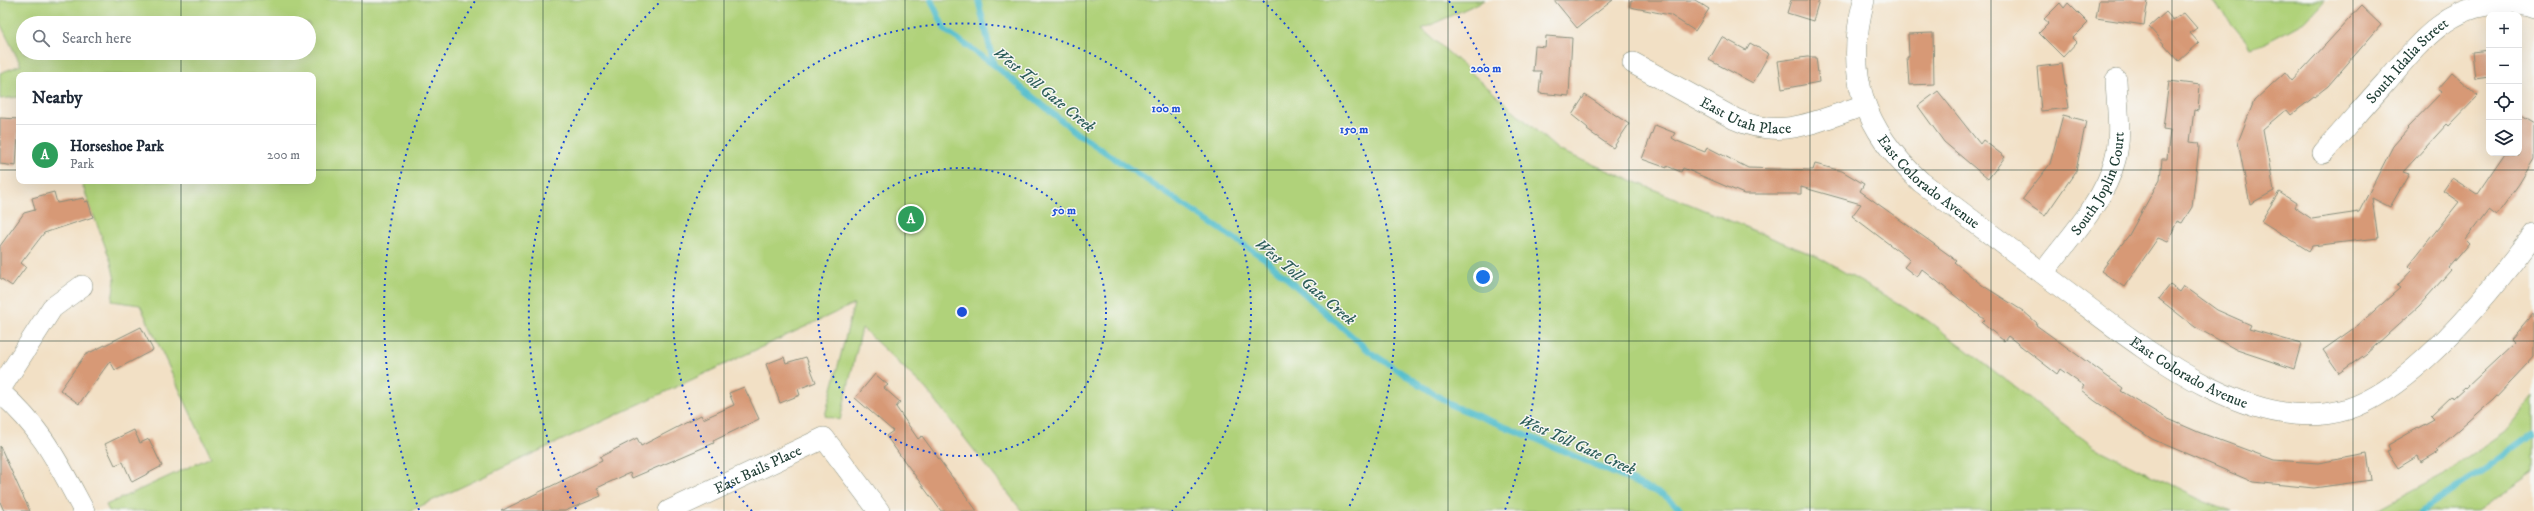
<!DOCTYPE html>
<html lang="en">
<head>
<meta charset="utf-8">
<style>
  body { margin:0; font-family:"IM FELL DW Pica",serif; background:#f2f2f3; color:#1f2937 }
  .controls { position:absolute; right:12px; top:12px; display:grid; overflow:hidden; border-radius:8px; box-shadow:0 4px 16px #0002 }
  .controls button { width:36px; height:36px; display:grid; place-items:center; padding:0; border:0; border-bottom:1px solid #e0e1e3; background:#fff; color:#1f2937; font:20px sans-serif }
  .you { position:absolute; left:1483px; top:277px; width:14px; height:14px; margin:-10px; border:3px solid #fff; border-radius:50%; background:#1a73e8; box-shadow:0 0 0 6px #1a73e833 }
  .badge { display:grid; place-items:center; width:26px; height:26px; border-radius:50%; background:#0b8043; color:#fff; font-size:13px; font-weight:700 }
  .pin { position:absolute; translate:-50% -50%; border:2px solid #fff; box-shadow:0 1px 4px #0006 }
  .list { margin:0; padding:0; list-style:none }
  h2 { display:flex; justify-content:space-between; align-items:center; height:52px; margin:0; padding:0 16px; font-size:17px }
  h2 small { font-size:13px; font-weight:400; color:#747a83 }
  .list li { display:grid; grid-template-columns:26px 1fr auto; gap:12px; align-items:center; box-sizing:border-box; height:60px; padding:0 16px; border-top:1px solid #e0e1e3 }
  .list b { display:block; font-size:15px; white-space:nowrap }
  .list p { margin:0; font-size:13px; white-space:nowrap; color:#747a83 }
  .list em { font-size:13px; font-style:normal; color:#747a83 }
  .icon { flex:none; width:22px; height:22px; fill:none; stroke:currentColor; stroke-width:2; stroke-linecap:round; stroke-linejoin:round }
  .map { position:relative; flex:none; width:2534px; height:511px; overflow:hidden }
  .search { position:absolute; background:#fff; box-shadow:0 4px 16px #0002; left:16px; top:16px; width:300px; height:44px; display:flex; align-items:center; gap:10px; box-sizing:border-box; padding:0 14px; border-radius:22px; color:#747a83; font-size:15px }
  .panel { position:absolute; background:#fff; box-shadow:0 4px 16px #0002; left:16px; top:72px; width:300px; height:112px; border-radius:8px }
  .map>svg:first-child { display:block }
</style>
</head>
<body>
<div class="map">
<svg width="2534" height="511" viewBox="0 0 2534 511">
  <rect width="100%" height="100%" fill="#f6f6f2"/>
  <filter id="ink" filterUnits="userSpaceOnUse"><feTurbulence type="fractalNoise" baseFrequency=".025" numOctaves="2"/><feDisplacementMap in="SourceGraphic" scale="8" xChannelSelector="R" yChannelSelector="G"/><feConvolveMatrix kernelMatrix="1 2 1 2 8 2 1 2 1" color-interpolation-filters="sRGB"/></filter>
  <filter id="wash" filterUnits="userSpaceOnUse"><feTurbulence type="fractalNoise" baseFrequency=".012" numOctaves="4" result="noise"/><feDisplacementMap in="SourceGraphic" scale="16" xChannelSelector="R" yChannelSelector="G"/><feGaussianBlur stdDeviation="0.9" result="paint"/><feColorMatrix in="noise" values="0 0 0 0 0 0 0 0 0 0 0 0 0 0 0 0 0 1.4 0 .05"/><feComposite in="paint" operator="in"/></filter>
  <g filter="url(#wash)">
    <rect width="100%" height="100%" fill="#f2e0c5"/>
    <path fill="#b0d27a" stroke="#688857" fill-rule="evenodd" d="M 0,0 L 1485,0 L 1422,29 L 1558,150 L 1818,257 L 1927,320 L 2094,447 L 2199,499 L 2231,511 L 1022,511 L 926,389 L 862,328 L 840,420 L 825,416 L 854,304 L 410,511 L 109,511 L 106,505 L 211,457 L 140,305 L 112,301 L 115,280 L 111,262 L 81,181 L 313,181 L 313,75 L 19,75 L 19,97 L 0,99 L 0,73 L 21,65 L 0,23 ZM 23,23 L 309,23 L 309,53 L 23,53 Z
      M 2212,0 L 2325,0 L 2306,21 L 2267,42 L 2251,47 Z
      M 2534,397 L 2534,472 L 2478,511 L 2374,511 L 2445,473 L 2506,431 Z"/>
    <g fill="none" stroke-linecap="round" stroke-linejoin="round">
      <path stroke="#51bdcc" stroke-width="6" d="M 931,0 L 945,30 L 994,65 L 1078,134 L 1265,259 L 1370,352 L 1453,406 L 1536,439 L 1665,496 L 1683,511
        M 978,0 L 994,65
        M 2421,511 L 2488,467 L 2534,433"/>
    </g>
    <g id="blocks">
      <path fill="#d79976" d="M 1554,0 L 1613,0 L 1577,28 Z
        M 1631,0 L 1695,0 L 1709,9 L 1695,31 L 1670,15 L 1630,7 Z
        M 1791,0 L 1819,0 L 1813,21 L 1787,13 Z
        M 2099,0 L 2148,0 L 2144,25 L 2096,18 Z
        M 2060,3 L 2064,8 L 2068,3 L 2088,23 L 2073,38 L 2077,42 L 2063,57 L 2039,33 L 2049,23 L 2044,19 Z
        M 2361,6 L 2381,25 L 2328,86 L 2291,115 L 2287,110 L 2283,112 L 2263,129 L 2274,191 L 2250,204 L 2238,142 L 2254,101 L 2285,72 L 2292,81 Z
        M 2166,12 L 2173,20 L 2184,13 L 2197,28 L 2190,33 L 2199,43 L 2179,61 L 2149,27 Z
        M 1933,33 L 1934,84 L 1909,85 L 1907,57 L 1909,57 L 1908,34 Z
        M 1546,36 L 1572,38 L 1569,96 L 1539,93 L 1541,71 L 1533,71 L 1535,46 L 1545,47 Z
        M 1722,37 L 1746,50 L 1750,43 L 1769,54 L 1753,83 L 1709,60 Z
        M 2489,50 L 2489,77 L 2475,79 L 2472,52 Z
        M 1807,57 L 1816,57 L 1819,82 L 1782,89 L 1778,61 Z
        M 2062,64 L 2069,108 L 2041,111 L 2037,67 Z
        M 2452,73 L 2478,96 L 2449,126 L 2447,124 L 2403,172 L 2409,174 L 2390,207 L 2372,198 L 2378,238 L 2312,246 L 2309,251 L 2261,221 L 2279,192 L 2296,203 L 2294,207 L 2312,219 L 2359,212 L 2393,146 L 2408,129 L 2407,128 L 2442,92 L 2438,89 Z
        M 2169,81 L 2200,85 L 2198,111 L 2194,110 L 2190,142 L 2198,143 L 2199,147 L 2192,207 L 2182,223 L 2177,221 L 2168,242 L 2158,238 L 2124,287 L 2101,271 L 2129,235 L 2160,179 L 2162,159 L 2167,159 L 2170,130 L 2163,129 Z
        M 1938,91 L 1980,144 L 1983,140 L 2005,157 L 1988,179 L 1944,142 L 1918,106 Z
        M 1585,95 L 1629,124 L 1613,148 L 1587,130 L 1588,128 L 1572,115 Z
        M 2063,115 L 2086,121 L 2076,171 L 2045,216 L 2022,200 L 2050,164 Z
        M 2519,115 L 2534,124 L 2534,159 L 2519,184 L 2496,216 L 2488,210 L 2466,239 L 2470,243 L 2449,268 L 2451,270 L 2419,306 L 2366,354 L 2339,373 L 2323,350 L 2357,326 L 2400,288 L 2397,286 L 2412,270 L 2408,266 L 2459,202 L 2443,191 L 2452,178 L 2477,194 L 2505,153 L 2519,155 Z
        M 0,118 L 19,119 L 16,166 L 0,164 Z
        M 1655,125 L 1675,133 L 1672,138 L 1677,141 L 1705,152 L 1707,147 L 1748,168 L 1813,170 L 1815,164 L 1842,171 L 1864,184 L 1860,191 L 1956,260 L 1954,262 L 1982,285 L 2023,311 L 2037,323 L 2036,325 L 2123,388 L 2121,391 L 2166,418 L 2198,432 L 2274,460 L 2318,463 L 2367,454 L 2371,480 L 2314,488 L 2253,482 L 2152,439 L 2095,401 L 2081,390 L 2084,386 L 2060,369 L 2057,374 L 2008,336 L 2004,341 L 1982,323 L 1985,320 L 1922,269 L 1917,277 L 1904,267 L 1910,260 L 1852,216 L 1861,204 L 1801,187 L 1801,194 L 1744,194 L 1683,168 L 1681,172 L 1667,166 L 1667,168 L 1642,159 Z
        M 54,192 L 57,203 L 84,198 L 85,202 L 88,201 L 93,217 L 44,233 L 21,263 L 26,267 L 12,286 L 0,278 L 0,246 L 24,213 L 35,210 L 32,198 Z
        M 2170,285 L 2180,292 L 2184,286 L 2217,310 L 2251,325 L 2249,329 L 2301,344 L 2294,369 L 2237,350 L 2195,327 L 2159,299 Z
        M 2534,313 L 2534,356 L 2528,363 L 2493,400 L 2436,450 L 2438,452 L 2421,462 L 2418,456 L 2398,468 L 2387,451 L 2390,450 L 2388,445 L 2434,419 L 2431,416 L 2452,396 L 2453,398 L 2465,387 L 2466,388 L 2514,343 L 2511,340 Z
        M 141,327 L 153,350 L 115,370 L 110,361 L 79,404 L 60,390 L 85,355 Z
        M 784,357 L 786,363 L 806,357 L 816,382 L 798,389 L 800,395 L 780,403 L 766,364 Z
        M 875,374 L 888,385 L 884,388 L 900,402 L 896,407 L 918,439 L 922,436 L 977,511 L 941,511 L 886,436 L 893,431 L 855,398 Z
        M 744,387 L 759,419 L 713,441 L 714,443 L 632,478 L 630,473 L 625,475 L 597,488 L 601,496 L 565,511 L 501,511 L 602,461 L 600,457 L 637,438 L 641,446 L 701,415 L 703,419 L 734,405 L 729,393 Z
        M 134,430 L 140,443 L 149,439 L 162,466 L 132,482 L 123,462 L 115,465 L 105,444 Z
        M 0,446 L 20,490 L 30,511 L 4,511 L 0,502 Z"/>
    </g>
  </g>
  <g filter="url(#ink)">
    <use href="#blocks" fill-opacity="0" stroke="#888e7c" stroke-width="1"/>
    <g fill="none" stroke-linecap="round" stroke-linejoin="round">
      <defs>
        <g id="minor">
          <path id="s1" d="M 1864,0 C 1844,75 1864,130 1921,182 C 1967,217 2014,252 2061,287 C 2134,341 2249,440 2348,409 C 2414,388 2493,289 2534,234"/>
          <path id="s2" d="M 1633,63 L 1735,119 C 1782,141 1819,120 1865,105"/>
          <path id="s3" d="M 2323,153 C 2344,130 2364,106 2385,83 C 2417,46 2446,6 2498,4 C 2510,3 2523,4 2534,8"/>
          <path id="s4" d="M 2043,273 C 2068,239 2104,203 2115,160 C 2122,135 2117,106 2116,80"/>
          <path d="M 0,389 L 52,308 L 82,286"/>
          <path d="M 0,392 C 43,430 57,461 84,511"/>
          <path id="s5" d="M 669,511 L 824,438 L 879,511"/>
        </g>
      </defs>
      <use href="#minor" stroke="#888e7c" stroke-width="22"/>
      <use href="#minor" stroke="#fff" stroke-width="21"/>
    </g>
  </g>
  <path fill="none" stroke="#1f3d34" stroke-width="1" stroke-opacity="0.55" d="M 181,0 L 181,23M 362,0 L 362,511M 543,0 L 543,511M 724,0 L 724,511M 905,0 L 905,511M 1086,0 L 1086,511M 1267,0 L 1267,511M 1448,0 L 1448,511M 1629,0 L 1629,511M 1810,0 L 1810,511M 1991,0 L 1991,511M 2172,0 L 2172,511M 2353,0 L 2353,511M 181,53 L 181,75M 0,170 L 19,170M 313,170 L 2534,170M 181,181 L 181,511M 0,341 L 2534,341"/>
  <g fill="none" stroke="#1d4ed8" stroke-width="2" stroke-dasharray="2 4">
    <circle cx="962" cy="312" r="144"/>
    <path d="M752 511A289 289 0 1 1 1172 511"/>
    <path d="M576 509A433 433 0 0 1 661 1M1263 1A433 433 0 0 1 1348 509"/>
    <path d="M419 510A578 578 0 0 1 475 1M1449 1A578 578 0 0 1 1505 510"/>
  </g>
  <g text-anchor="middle" stroke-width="3" stroke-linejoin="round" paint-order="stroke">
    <g font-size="15" fill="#1f3d34" stroke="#f6f6f2">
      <text dy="5" stroke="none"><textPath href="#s3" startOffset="125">South Idalia Street</textPath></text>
      <text dy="5" stroke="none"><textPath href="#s2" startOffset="126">East Utah Place</textPath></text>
      <text dy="5" stroke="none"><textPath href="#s1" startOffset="208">East Colorado Avenue</textPath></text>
      <text dy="5" stroke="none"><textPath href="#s4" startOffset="107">South Joplin Court</textPath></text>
      <text dy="5" stroke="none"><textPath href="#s1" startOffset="532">East Colorado Avenue</textPath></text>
      <text dy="5" stroke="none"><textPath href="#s5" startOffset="98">East Bails Place</textPath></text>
    </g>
    <g font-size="16" font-style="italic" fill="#2c5d5a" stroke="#f6f6f2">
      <text transform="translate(1045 89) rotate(39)" y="6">West Toll Gate Creek</text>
      <text transform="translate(1306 281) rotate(40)" y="6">West Toll Gate Creek</text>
      <text transform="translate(1578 444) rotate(24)" y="6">West Toll Gate Creek</text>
    </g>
  </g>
  <circle cx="962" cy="312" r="6" fill="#1d4ed8" stroke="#f6f6f2" stroke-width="2"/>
  <g font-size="12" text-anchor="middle" font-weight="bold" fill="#1d4ed8" stroke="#f6f6f2" stroke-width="3" stroke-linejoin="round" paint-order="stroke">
    <text x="1486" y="72">200 m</text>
    <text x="1166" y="112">100 m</text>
    <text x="1354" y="133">150 m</text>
    <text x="1064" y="214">50 m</text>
  </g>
</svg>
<div class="controls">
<button>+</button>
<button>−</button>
<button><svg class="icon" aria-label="locate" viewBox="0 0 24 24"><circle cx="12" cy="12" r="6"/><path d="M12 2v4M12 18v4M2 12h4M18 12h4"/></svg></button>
<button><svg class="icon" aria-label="layers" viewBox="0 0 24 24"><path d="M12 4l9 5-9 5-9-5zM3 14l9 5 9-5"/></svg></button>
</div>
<div class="you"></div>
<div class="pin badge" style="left:911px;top:219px;background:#2e9e5b">A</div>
<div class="search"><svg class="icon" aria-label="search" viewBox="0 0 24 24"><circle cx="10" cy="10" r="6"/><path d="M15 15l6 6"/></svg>Search here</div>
<section class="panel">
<h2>Nearby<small></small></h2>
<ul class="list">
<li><span class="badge" style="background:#2e9e5b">A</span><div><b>Horseshoe Park</b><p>Park</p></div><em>200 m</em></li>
</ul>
</section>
</div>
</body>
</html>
